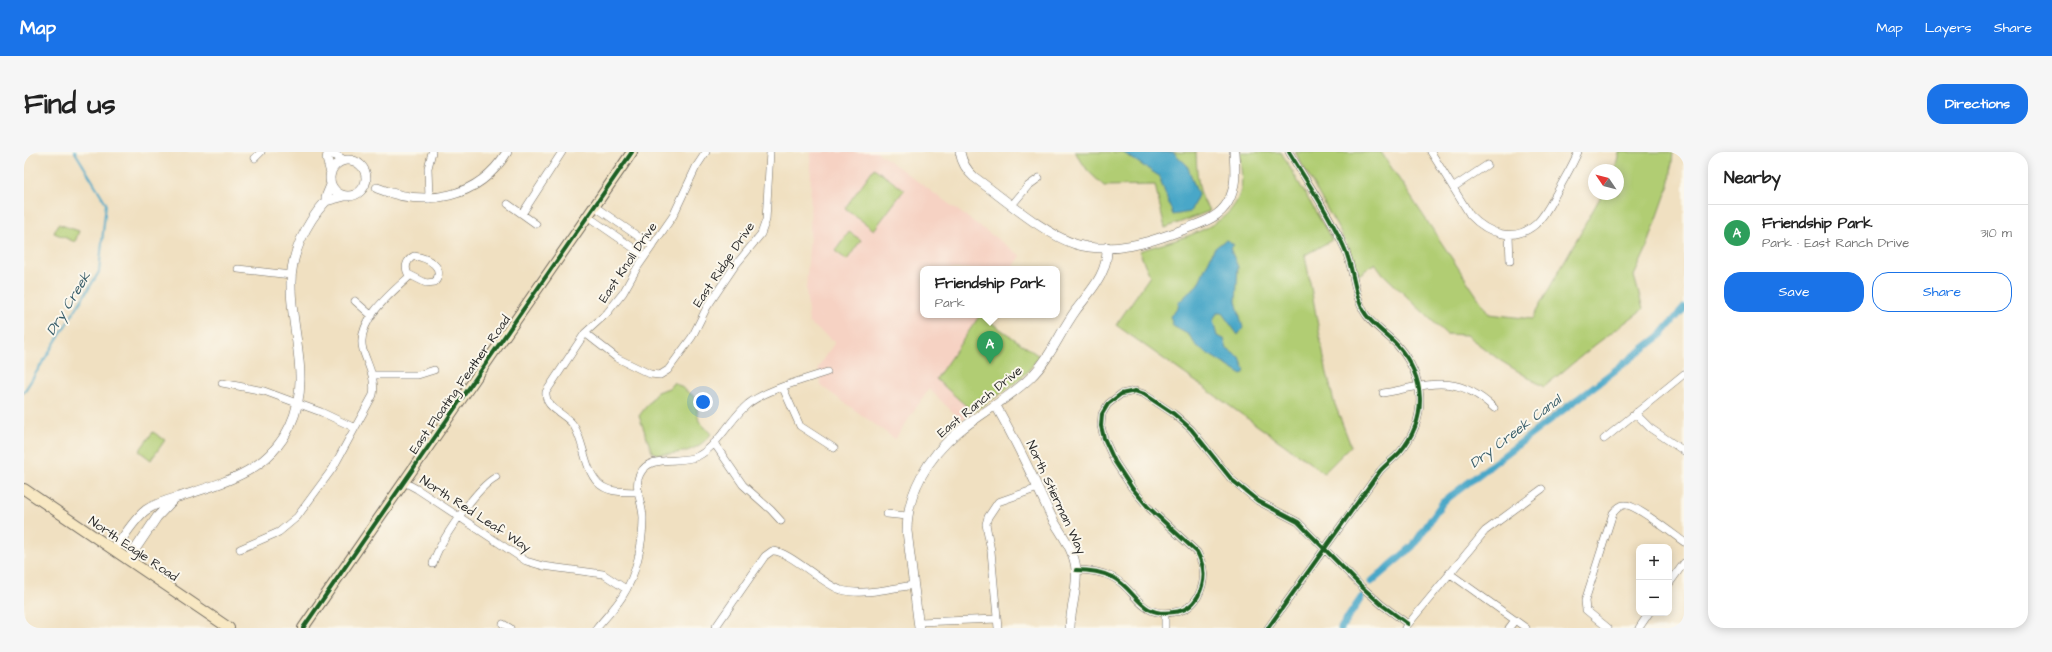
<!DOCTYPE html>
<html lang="en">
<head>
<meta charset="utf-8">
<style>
  body { margin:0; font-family:"Architects Daughter",sans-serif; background:#f6f6f6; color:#222 }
  .controls { position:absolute; right:12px; bottom:12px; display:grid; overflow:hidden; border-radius:8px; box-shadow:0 2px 10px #0003 }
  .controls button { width:36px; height:36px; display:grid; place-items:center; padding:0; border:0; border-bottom:1px solid #e0e0e0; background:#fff; color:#222; font:20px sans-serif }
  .compass { position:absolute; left:1564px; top:12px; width:36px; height:36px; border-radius:50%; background:#fff; box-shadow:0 2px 10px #0003; rotate:305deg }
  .you { position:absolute; left:679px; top:250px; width:14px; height:14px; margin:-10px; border:3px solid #fff; border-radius:50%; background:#1a73e8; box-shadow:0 0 0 6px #1a73e833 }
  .badge { display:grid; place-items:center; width:26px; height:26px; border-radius:50%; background:#1a73e8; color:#fff; font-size:13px; font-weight:700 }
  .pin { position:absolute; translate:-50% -33px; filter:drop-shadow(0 1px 2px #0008) }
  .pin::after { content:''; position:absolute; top:21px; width:14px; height:12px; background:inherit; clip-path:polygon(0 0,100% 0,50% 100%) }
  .popup { position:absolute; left:896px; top:114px; width:140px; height:52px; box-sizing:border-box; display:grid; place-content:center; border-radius:8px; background:#fff; filter:drop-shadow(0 1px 3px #0005); font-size:13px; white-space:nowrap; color:#767676 }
  .popup b { font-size:15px; color:#222 }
  .popup::after { content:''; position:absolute; left:50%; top:100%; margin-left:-8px; border:8px solid transparent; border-top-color:#fff }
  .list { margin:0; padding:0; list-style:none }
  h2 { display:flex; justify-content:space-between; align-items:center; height:52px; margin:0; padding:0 16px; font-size:17px }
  h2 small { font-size:13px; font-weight:400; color:#767676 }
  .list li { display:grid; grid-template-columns:26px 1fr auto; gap:12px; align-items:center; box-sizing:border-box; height:56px; padding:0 16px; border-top:1px solid #e0e0e0 }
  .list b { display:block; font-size:15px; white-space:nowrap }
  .list p { margin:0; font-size:13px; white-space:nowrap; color:#767676 }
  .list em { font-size:13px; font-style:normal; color:#767676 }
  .actions { display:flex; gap:8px; padding:12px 16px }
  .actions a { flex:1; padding:9px 0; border:1px solid #1a73e8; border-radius:16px; text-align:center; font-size:14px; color:#1a73e8 }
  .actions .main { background:#1a73e8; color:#fff }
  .map { position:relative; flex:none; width:1660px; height:476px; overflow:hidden; border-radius:16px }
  header { display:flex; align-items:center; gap:24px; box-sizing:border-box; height:56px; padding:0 20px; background:#1a73e8; color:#fff }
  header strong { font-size:19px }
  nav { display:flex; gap:22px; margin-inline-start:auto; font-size:14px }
  .intro { display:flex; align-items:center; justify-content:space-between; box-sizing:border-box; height:96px; padding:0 24px }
  h1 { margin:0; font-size:28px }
  .button { padding:10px 18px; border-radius:16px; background:#1a73e8; color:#fff; font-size:14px; font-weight:700 }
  main { display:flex; gap:24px; padding:0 24px }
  aside { flex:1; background:#fff; border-radius:16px; box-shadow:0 2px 10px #0003 }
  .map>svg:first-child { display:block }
</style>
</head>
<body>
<header>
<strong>Map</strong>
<nav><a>Map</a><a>Layers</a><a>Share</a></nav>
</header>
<div class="intro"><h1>Find us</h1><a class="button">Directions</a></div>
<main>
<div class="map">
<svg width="1660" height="476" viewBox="0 0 1660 476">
  <rect width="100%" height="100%" fill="#fbf7ec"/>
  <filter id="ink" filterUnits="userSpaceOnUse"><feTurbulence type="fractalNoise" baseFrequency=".025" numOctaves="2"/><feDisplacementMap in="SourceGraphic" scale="8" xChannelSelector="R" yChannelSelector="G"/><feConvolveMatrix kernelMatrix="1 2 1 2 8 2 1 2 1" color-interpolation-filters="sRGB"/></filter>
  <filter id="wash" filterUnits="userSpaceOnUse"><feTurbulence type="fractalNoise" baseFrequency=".012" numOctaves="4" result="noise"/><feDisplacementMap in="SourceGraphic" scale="16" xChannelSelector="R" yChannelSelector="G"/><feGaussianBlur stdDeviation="0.9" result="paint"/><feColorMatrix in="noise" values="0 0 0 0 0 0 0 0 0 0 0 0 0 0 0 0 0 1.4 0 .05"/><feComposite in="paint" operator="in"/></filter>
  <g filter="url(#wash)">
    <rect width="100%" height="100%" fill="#f0e0c1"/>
    <path fill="#f6d2c3" d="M 787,0 L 853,0 L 997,104 L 988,117 L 899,117 L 899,163 L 956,163 L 912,227 L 949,260 L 937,268 L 905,237 L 871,287 L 796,233 L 794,215 L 811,190 L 785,171 L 782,137 L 786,83 Z"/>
    <path fill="#b1cd73" stroke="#6e7c4f" d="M 1051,0 L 1172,0 C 1173,21 1173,42 1186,59 L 1141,76 L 1131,33 L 1080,34 L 1064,19 Z
      M 1216,0 L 1257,0 L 1308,88 L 1281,103 L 1302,217 L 1310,250 L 1327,294 L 1300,321 L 1092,173 L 1126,124 L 1115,99 C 1148,88 1209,78 1217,37 C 1219,26 1216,11 1216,0 Z
      M 1271,0 L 1357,0 L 1465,162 L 1508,167 L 1578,42 L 1594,42 L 1594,18 L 1591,18 L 1595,0 L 1649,0 L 1646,30 L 1622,98 L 1610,124 L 1619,157 L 1571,193 L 1520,235 L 1477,209 L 1442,183 L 1422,182 L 1359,122 L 1351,111 L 1335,123 L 1325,96 Z
      M 850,16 L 880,38 L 850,78 L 821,56 Z
      M 34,72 L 55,79 L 51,90 L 30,81 Z
      M 825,80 L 837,88 L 823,108 L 811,99 Z
      M 956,163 L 1015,204 C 1000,230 972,244 949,260 L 912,227 Z
      M 650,230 L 671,245 L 675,269 L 687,282 C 672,301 654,302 632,302 L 628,300 L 615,264 L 633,240 L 645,236 Z
      M 129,280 L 141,288 L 127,308 L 115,299 Z"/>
    <path fill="#4aa7c8" stroke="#3a697a" d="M 1098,0 L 1149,0 L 1163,13 L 1174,43 L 1166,60 L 1149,63 L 1135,24 Z
      M 1201,88 L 1205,89 L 1210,93 L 1206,96 L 1214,115 L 1212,149 L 1219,176 L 1214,183 L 1198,161 L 1193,161 L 1189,169 L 1193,184 L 1200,187 L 1203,197 L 1216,206 L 1221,219 L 1218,223 L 1173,195 L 1165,183 L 1149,174 L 1146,164 L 1154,156 L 1155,150 L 1174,132 L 1190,97 Z"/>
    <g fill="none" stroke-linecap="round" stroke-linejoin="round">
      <path stroke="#4aa7c8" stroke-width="2" d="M 0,240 L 75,120 L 82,51 L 51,0"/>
      <path stroke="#4aa7c8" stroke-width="7" d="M 1347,430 L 1389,394 L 1419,350 L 1636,184 L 1660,156
        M 1317,476 L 1337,446"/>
    </g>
  </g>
  <g filter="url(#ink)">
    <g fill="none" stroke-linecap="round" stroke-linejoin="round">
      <defs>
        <path id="minor" d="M 1407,0 L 1446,63 C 1464,82 1490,91 1512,72 C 1523,62 1529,46 1537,33 C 1543,22 1549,12 1554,0
          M 231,6 L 237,0
          M 1430,35 L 1463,13
          M 405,47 L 404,16 L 408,0
          M 484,52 L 512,72
          M 988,53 L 1004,34 L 1015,26
          M 570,54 L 628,94
          M 498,62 L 538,0
          M 563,64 L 621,104
          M 1485,83 L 1486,109
          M 390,104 C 404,106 422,115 411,130 L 402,131 L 384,122 C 380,114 383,108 390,104 Z
          M 214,117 L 267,123
          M 331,149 L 348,164
          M 561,181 L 593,206 L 626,222 L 636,223 L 644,218 L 668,185 L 683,155 L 710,115 L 737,82 L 742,68 L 746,0
          M 349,223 L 394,223 L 410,218
          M 198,231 L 240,239 L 297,260 L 331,276
          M 759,236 L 776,274 L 810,296
          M 1359,241 C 1405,233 1432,220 1470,256
          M 1611,261 L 1626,276 L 1660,299
          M 1580,287 L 1660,222
          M 690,291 L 719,333 L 747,358 L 757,369
          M 380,330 L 393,337 L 502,409 L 519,414 L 579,422 L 602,437
          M 615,340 C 601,339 585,342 574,331 C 560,316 560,290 550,274 C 542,261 520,257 522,240 L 561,181 L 583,161 L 599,141 L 613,116 L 649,64 L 672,15 L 682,0
          M 863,362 L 883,364
          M 216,397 L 255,380 L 273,365 L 309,316 L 349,243 C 352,226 344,214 339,198 C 331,170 367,141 386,124
          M 409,412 C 414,391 453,335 472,325
          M 1052,418 C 1065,418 1076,419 1088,425 C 1113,437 1114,466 1150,460 C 1161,459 1169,453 1174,444 C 1182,428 1181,415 1173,400 L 1124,355 L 1108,336 L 1091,310 L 1080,286 L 1077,274 L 1078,262 L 1084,252 L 1097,242 L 1111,239 L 1120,242 L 1150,262 L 1167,277 L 1208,328 L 1234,349 L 1274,370 L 1338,435 L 1358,453 L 1384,472
          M 1425,421 L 1502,476
          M 1645,432 L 1660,411
          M 895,470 L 973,467
          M 479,472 L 486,476
          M 573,476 C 581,466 591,456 598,445 C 612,424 619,392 619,366 C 619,353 609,334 616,322 C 626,301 656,313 674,304 C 695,293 706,267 724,252 C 743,237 780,228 803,220
          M 691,476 L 741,404 L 748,399 C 763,397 798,432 817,438 C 839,444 868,436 890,433
          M 974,476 L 967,399 L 962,372 L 964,365 L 974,350 L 1014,336
          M 1141,476 L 1141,462
          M 1244,476 L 1356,319 C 1362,312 1370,307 1376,300 C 1404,266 1402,226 1373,193 C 1363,182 1346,172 1339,158 C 1329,139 1330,116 1320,95 C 1306,63 1283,30 1265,0
          M 1381,476 L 1461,379 L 1518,337
          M 1485,476 L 1491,468
          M 1584,476 L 1562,458 L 1561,449 L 1589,361 C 1592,357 1596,352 1602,353 C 1612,353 1649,382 1660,390
          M 1615,476 L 1625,461"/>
        <path id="tertiary" d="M 936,0 C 938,11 942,18 950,25 C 978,45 1020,82 1051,92 C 1088,103 1127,90 1161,77 C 1177,71 1195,66 1204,50 C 1213,34 1211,18 1210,0
          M306 26a18 18 0 1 1 36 0a18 18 0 1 1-36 0Z
          M 307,21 L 303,7 L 304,2 L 309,2 L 319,8
          M 307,33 L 302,45 L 302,49 L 321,44
          M 353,36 C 402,56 454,47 483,0
          M 972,254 C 993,290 1010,328 1028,366 C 1037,382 1051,399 1052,418 C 1054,438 1046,457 1046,476
          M 90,398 C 100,385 109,368 122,358 C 134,350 148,347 161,343 C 205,329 245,318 266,274 C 288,228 267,181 267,134 C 266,103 282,71 302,49
          M 104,408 L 133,365 L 150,347
          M 895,476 L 883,379 C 883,340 904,305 934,280 C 957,261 984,247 1006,226 C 1026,207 1036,180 1052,158 C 1067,138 1084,122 1083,95"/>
        <path id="secondary" d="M 0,337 L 205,476
          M 279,476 L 608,0"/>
      </defs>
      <use href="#minor" stroke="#706a60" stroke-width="8"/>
      <use href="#tertiary" stroke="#706a60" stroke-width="10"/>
      <use href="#secondary" stroke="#706a60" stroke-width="12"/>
      <use href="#minor" stroke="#fff" stroke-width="7"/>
      <use href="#tertiary" stroke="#fff" stroke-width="9"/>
      <use href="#secondary" stroke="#f8e8c3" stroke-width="10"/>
      <defs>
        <path id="cycleway" d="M 1052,418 C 1065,418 1076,419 1088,425 C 1113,437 1114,466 1150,460 C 1161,459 1169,453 1174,444 C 1182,428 1181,415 1173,400 L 1124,355 L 1108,336 L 1091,310 L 1080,286 L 1077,274 L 1078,262 L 1084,252 L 1097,242 L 1111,239 L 1120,242 L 1150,262 L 1167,277 L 1208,328 L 1234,349 L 1274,370 L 1338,435 L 1358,453 L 1384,472
          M 279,476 L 608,0
          M 1244,476 L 1356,319 C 1362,312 1370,307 1376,300 C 1404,266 1402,226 1373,193 C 1363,182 1346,172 1339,158 C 1329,139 1330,116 1320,95 C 1306,63 1283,30 1265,0"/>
      </defs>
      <use href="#cycleway" stroke="#fbf7ec" stroke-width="6"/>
      <use href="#cycleway" stroke="#1b5e20" stroke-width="4"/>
    </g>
  </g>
  <g text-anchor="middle" stroke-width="4" stroke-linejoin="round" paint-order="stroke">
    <g font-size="13" fill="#2b2b2b" stroke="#fbf7ec">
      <text transform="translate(603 110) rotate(-56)" y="5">East Knoll Drive</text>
      <text transform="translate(699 112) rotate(-56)" y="5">East Ridge Drive</text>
      <text transform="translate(435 232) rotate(-55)" y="5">East Floating Feather Road</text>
      <text transform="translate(955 249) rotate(-39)" y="5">East Ranch Drive</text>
      <text transform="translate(1033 345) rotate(65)" y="5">North Stierman Way</text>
      <text transform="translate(452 361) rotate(33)" y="5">North Red Leaf Way</text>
      <text transform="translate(110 396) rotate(34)" y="5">North Eagle Road</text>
    </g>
    <g font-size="14" font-style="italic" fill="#375d6a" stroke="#fbf7ec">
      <text transform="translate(44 151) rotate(-58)" y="5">Dry Creek</text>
      <text transform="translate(1491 279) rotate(-37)" y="5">Dry Creek Canal</text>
    </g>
  </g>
</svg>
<div class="controls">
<button>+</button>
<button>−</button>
</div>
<svg class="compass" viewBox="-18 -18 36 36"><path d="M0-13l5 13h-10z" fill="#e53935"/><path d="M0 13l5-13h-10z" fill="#767676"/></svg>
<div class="you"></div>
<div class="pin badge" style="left:966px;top:212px;background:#2e9e5b">A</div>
<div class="popup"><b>Friendship Park</b>Park</div>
</div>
<aside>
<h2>Nearby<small></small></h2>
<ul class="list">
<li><span class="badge" style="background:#2e9e5b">A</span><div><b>Friendship Park</b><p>Park · East Ranch Drive</p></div><em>310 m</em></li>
</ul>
<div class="actions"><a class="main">Save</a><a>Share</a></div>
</aside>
</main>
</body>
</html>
